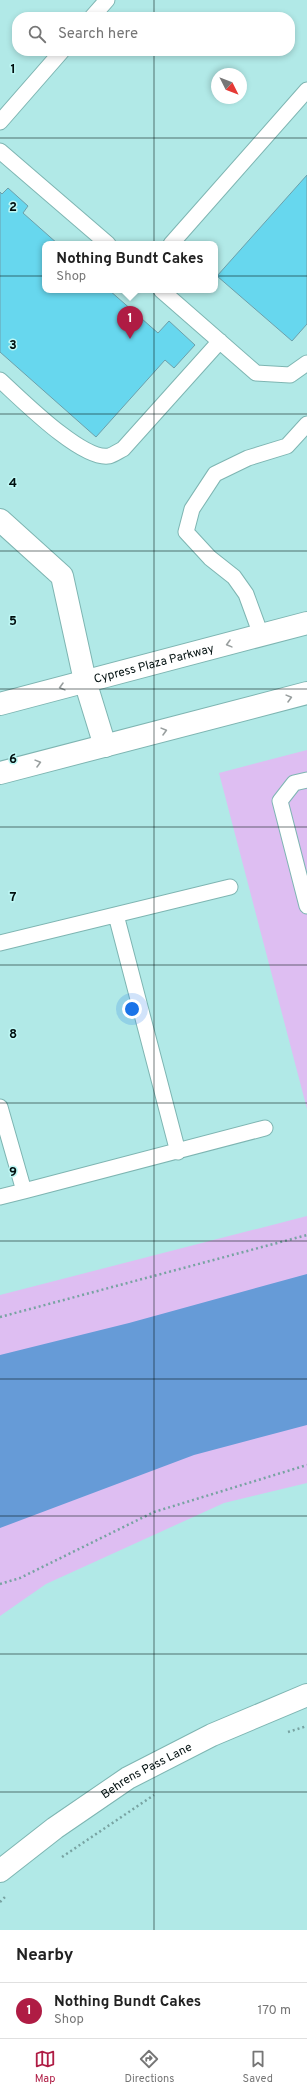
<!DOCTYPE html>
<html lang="en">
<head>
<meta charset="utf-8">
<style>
  body { margin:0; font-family:Overpass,sans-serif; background:#f2f2f2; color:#222 }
  .compass { position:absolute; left:211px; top:68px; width:36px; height:36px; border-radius:50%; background:#fff; box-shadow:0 2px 6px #0003; rotate:132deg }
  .you { position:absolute; left:132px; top:1009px; width:14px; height:14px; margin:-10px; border:3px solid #fff; border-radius:50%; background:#1a73e8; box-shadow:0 0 0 6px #1a73e833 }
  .badge { display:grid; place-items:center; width:26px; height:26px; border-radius:50%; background:#af1c44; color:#fff; font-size:13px; font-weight:700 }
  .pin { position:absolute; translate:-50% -33px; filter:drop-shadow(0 1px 2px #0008) }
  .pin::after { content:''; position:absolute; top:21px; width:14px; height:12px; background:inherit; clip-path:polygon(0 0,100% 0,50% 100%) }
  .popup { position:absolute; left:42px; top:241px; width:176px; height:52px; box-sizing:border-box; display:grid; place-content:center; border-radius:8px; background:#fff; filter:drop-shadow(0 1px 3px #0005); font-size:13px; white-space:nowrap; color:#767676 }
  .popup b { font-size:15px; color:#222 }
  .popup::after { content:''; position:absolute; left:50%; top:100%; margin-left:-8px; border:8px solid transparent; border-top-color:#fff }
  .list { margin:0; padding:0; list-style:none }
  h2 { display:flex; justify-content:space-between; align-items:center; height:52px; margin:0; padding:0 16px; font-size:17px }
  h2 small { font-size:13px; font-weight:400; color:#767676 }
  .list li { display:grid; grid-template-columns:26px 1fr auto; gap:12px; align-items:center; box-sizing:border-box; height:56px; padding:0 16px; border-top:1px solid #e0e0e0 }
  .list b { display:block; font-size:15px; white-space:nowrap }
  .list p { margin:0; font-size:13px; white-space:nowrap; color:#767676 }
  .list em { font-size:13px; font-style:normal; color:#767676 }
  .icon { flex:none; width:22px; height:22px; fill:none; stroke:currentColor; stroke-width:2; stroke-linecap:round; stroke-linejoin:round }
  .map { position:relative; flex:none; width:307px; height:1930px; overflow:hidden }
  .search { position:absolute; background:#fff; box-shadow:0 2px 6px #0003; left:12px; right:12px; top:12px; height:44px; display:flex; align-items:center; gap:10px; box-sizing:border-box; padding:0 14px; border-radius:16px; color:#767676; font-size:15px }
  .sheet { height:108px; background:#fff }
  nav { display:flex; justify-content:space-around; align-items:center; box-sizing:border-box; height:56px; border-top:1px solid #e0e0e0; background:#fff; font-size:11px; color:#767676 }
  nav a { display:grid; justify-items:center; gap:2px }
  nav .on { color:#af1c44 }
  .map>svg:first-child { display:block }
</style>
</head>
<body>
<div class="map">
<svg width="307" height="1930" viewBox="0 0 307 1930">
  <rect width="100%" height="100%" fill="#b1e9e7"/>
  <path fill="#debef2" d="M 307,750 L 307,1109 L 219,773 Z
    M 307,1216 L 307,1483 L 224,1503 L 46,1584 L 0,1616 L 0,1295 Z"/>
  <path fill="#669bd7" d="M 307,1274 L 307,1425 L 194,1455 L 0,1528 L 0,1355 L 129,1323 Z"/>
  <path fill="#67d7ee" stroke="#6ca0ab" d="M 307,175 L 307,324 L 292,341 L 217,276 Z
    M 8,188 L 28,206 L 23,213 L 58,244 L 45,244 L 45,290 L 109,290 L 158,333 L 169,321 L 195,345 L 174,368 L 165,360 L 96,437 L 0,352 L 0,192 L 2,194 Z"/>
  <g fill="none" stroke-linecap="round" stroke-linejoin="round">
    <defs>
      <path id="service" d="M 92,17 L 107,0
        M 0,122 L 62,51
        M 0,151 L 108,244
        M 171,244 L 307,90
        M 161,290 L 256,373 L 290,375 L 307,363
        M 0,380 C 20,398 82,461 109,456 C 113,455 119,451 123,449 L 220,341
        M 261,635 L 246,594 L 234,577 L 210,558 L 186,532 L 192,509 L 215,474 L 248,458 L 287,446 L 307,424
        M 307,780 L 294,783 L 280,801 L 307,906
        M 116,915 L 178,1152
        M 0,943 L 230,887
        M 0,1107 L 24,1191 L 0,1197
        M 24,1191 L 265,1128"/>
      <g id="minor">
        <path d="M 0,520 L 62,576 L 85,681"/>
        <path id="s1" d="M 0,1871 L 55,1828 L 128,1778 L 212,1735 L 307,1695"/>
      </g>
      <g id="tertiary">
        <path d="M 85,681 L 105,746"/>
        <path id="s2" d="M 0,704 L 307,623"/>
        <path d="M 0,773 L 307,693"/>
      </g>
    </defs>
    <use href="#service" stroke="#7eb5b2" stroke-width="17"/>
    <use href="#minor" stroke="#7eb5b2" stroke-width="24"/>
    <use href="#tertiary" stroke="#7eb5b2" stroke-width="24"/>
    <path stroke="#78a3a2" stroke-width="2.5" stroke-dasharray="2 3" stroke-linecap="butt" d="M 0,1317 L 307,1235
      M 0,1584 L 20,1578 L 154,1512 L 307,1465
      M 288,1732 L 307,1726
      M 62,1857 L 154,1795
      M 0,1902 L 7,1895"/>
    <use href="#service" stroke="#fff" stroke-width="15"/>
    <use href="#minor" stroke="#fff" stroke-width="22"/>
    <use href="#tertiary" stroke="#fff" stroke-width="22"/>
  </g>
  <defs><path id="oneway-chevron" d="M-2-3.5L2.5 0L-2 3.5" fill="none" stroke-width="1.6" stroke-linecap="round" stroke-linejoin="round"/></defs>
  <g stroke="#999f9f">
    <use href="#oneway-chevron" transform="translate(229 644) rotate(165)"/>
    <use href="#oneway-chevron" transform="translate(62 687) rotate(165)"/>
    <use href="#oneway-chevron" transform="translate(289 698) rotate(-15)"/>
    <use href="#oneway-chevron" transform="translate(164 731) rotate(-15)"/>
    <use href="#oneway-chevron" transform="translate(38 763) rotate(-15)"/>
  </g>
  <path fill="none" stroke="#000f0f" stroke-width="1" stroke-opacity="0.55" d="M 154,0 L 154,17M 154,51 L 154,1930M 0,138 L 307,138M 0,276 L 307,276M 0,414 L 307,414M 0,551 L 307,551M 0,689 L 307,689M 0,827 L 307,827M 0,965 L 307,965M 0,1103 L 307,1103M 0,1241 L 307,1241M 0,1379 L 307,1379M 0,1516 L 307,1516M 0,1654 L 307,1654M 0,1792 L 307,1792"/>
  <g text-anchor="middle" stroke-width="3" stroke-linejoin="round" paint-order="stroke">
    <g font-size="12" fill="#000f0f" stroke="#bef7f4">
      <text dy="4" stroke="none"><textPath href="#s2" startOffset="159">Cypress Plaza Parkway</textPath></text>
      <text dy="4" stroke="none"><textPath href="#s1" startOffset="178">Behrens Pass Lane</textPath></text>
    </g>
  </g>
  <g font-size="13" text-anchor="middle" font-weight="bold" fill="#000f0f" stroke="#bef7f4" stroke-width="3" stroke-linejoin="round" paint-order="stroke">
    <text x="13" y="73">1</text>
    <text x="13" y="211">2</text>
    <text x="13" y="349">3</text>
    <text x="13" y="487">4</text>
    <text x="13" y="625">5</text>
    <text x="13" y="763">6</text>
    <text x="13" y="901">7</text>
    <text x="13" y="1038">8</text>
    <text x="13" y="1176">9</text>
  </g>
</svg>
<svg class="compass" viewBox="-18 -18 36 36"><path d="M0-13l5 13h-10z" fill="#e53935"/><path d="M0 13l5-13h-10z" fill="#767676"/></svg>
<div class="you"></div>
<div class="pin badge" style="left:130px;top:339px">1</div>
<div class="popup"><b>Nothing Bundt Cakes</b>Shop</div>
<div class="search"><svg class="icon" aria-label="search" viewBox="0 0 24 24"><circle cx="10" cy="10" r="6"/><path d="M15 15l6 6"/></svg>Search here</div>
</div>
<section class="sheet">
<h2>Nearby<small></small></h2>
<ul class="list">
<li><span class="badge">1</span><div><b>Nothing Bundt Cakes</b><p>Shop</p></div><em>170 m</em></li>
</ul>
</section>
<nav>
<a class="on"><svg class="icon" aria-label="map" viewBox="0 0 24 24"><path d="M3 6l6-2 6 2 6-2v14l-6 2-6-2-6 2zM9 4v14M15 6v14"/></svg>Map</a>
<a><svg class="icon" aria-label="directions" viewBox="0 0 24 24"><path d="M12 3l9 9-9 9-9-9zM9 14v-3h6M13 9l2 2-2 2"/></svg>Directions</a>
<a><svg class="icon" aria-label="saved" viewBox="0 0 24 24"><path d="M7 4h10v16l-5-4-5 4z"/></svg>Saved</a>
</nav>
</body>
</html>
